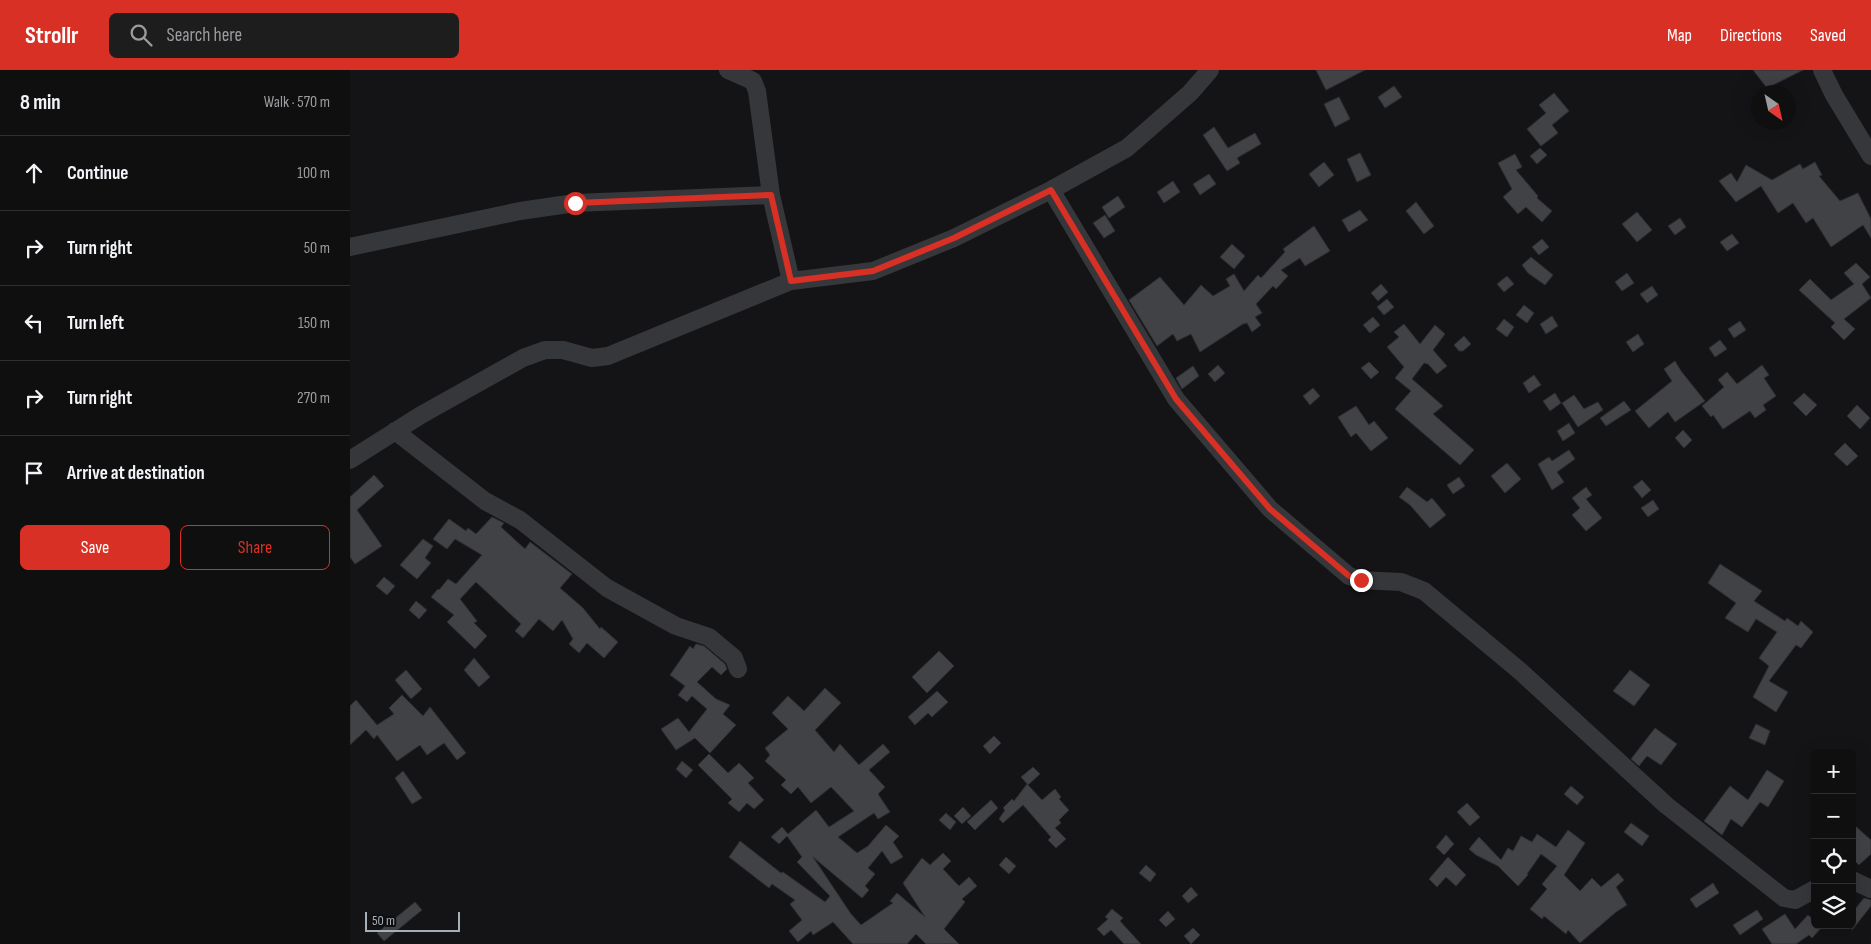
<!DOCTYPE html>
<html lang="en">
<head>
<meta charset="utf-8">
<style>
  body { margin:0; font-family:"Sofia Sans Condensed",sans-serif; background:#1d1d1e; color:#f1f3f6 }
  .controls { position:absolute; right:15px; bottom:15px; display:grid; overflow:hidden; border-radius:8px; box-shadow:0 5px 20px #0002 }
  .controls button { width:45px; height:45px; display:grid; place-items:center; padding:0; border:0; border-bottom:1px solid #2f2f30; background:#0f0f10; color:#f1f3f6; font:25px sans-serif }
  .compass { position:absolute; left:1401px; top:15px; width:45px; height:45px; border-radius:50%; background:#0f0f10; box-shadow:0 5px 20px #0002; rotate:146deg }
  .scale { position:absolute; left:15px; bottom:12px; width:95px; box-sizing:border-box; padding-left:5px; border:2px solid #a6aeb6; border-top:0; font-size:14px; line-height:18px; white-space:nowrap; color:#a6aeb6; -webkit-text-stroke:4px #0f0f11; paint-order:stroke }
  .stop { position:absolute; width:15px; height:15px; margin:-11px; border:4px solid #d93025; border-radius:50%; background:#fff }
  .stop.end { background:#d93025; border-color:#fff; box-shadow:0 1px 5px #0008 }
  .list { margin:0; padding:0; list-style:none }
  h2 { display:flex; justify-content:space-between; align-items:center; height:65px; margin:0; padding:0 20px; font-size:21px }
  h2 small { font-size:16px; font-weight:400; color:#9b9c9f }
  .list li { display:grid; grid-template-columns:32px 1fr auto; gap:15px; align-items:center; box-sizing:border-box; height:75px; padding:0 20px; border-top:1px solid #2f2f30 }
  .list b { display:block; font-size:19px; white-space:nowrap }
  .list em { font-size:16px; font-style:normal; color:#9b9c9f }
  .actions { display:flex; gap:10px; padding:15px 20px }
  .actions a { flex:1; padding:11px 0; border:1px solid #d93025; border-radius:8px; text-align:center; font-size:18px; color:#d93025 }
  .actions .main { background:#d93025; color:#fff }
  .icon { flex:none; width:28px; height:28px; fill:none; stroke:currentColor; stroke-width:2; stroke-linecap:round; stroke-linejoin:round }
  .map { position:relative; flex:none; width:1521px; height:874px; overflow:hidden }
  header { display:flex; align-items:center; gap:30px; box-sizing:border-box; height:70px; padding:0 25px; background:#d93025; color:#fff }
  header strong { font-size:24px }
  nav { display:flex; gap:28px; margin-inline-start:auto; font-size:18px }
  .search { width:350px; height:45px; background:#1d1d1e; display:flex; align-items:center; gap:12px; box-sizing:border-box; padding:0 18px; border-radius:8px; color:#9b9c9f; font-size:19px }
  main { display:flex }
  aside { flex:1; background:#0f0f10 }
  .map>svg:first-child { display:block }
</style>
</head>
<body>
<header>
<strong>Strollr</strong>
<div class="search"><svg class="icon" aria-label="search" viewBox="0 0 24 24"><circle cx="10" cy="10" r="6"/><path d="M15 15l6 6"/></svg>Search here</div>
<nav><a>Map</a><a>Directions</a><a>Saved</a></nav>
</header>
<main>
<aside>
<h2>8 min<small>Walk · 570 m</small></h2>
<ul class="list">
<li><svg class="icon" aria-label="ahead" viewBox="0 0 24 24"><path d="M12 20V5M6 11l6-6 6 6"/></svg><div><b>Continue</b></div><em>100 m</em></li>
<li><svg class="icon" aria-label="right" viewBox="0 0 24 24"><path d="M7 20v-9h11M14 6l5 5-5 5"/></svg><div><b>Turn right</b></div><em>50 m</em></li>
<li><svg class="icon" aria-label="left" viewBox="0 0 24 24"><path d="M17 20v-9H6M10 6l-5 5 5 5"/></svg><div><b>Turn left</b></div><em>150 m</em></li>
<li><svg class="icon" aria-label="right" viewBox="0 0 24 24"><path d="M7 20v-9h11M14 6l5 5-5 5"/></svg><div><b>Turn right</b></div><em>270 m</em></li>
<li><svg class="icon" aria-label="arrive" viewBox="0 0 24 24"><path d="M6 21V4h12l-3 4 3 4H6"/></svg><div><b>Arrive at destination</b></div></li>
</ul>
<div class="actions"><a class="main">Save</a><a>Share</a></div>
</aside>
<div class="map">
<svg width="1521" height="874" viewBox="0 0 1521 874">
  <rect width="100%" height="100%" fill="#141416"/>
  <path fill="#404246" stroke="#2e2f32" d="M 966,0 L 1015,0 L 976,20 Z
    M 1403,0 L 1453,0 L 1417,18 Z
    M 1044,16 L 1052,27 L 1035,38 L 1028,27 Z
    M 1204,23 L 1219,41 L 1202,55 L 1208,63 L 1191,76 L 1177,59 L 1196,43 L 1189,35 Z
    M 989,27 L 1000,49 L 985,57 L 974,34 Z
    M 864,57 L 878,78 L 905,63 L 911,74 L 887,88 L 890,93 L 877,101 L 853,65 Z
    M 1190,78 L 1197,85 L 1187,94 L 1180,86 Z
    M 1010,83 L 1021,105 L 1007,112 L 997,89 Z
    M 1165,84 L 1172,97 L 1166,100 L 1188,126 L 1187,128 L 1202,141 L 1192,152 L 1176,137 L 1168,144 L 1153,127 L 1162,119 L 1148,93 Z
    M 974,92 L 984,105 L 969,117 L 959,104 Z
    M 1465,92 L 1472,105 L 1469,106 L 1490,131 L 1508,123 L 1521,149 L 1521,168 L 1513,155 L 1481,177 L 1463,148 L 1456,153 L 1443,133 L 1428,143 L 1411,116 L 1386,132 L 1369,111 L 1381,103 L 1387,112 L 1396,95 L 1422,110 L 1450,94 L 1453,99 Z
    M 859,104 L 866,114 L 850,125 L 843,114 Z
    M 823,111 L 830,122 L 814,133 L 807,122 Z
    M 768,126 L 775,137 L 759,148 L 752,137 Z
    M 1066,132 L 1084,156 L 1074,164 L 1056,141 Z
    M 1010,140 L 1018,150 L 999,162 L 992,150 Z
    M 1287,142 L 1302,160 L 1287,172 L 1272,154 Z
    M 755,145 L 765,161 L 754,168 L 743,153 Z
    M 1330,148 L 1336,157 L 1325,165 L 1318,156 Z
    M 964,156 L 980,181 L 955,196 L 950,188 L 931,200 L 938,206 L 926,219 L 923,216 L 906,234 L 912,243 L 905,247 L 911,255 L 902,262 L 897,253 L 893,254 L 850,282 L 841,264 L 827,271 L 823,264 L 807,276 L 779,230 L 810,207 L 834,235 L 851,215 L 863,226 L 880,216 L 876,209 L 884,204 L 894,221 L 908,205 L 911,208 L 935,182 L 933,179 Z
    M 1382,164 L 1389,173 L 1377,181 L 1370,172 Z
    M 1192,169 L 1199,177 L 1189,185 L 1182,177 Z
    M 882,174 L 895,186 L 884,199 L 870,187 Z
    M 1181,187 L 1203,205 L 1195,215 L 1178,203 L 1172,195 Z
    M 1506,193 L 1520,207 L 1512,214 L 1521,228 L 1494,249 L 1505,259 L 1494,270 L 1481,257 L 1485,253 L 1449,220 L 1460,209 L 1481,230 L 1504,214 L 1494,203 Z
    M 1277,203 L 1284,213 L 1272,221 L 1265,212 Z
    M 1157,206 L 1164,214 L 1154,222 L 1147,214 Z
    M 1031,214 L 1038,222 L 1028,231 L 1021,223 Z
    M 1302,216 L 1308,225 L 1297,233 L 1290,224 Z
    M 1037,229 L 1044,237 L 1034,245 L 1027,237 Z
    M 1174,235 L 1184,243 L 1177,253 L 1166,245 Z
    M 1202,246 L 1208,256 L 1196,264 L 1190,254 Z
    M 1023,247 L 1030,255 L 1020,263 L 1013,255 Z
    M 1154,249 L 1164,257 L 1157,267 L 1146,259 Z
    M 1390,251 L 1396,260 L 1384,268 L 1378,259 Z
    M 1054,254 L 1070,274 L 1085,255 L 1095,264 L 1083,280 L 1097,296 L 1087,304 L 1078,294 L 1074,293 L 1062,309 L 1093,336 L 1083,344 L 1124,380 L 1110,395 L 1045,339 L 1061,321 L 1045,308 L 1054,297 L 1037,277 L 1049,267 L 1044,262 Z
    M 1288,264 L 1294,274 L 1283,282 L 1276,272 Z
    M 1114,266 L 1121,274 L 1113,281 L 1109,281 L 1104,275 Z
    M 1370,270 L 1377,279 L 1365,287 L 1359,278 Z
    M 1325,291 L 1331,301 L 1355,331 L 1325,352 L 1318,342 L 1299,358 L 1285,341 L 1322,311 L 1314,299 Z
    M 1019,292 L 1029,302 L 1021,309 L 1011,298 Z
    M 868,295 L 875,303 L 865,312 L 858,304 Z
    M 1412,295 L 1419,305 L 1414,308 L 1426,326 L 1413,335 L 1416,340 L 1405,348 L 1400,341 L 1373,359 L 1363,345 L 1361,347 L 1352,336 L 1374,317 L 1368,310 L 1377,302 L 1387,314 Z
    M 843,296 L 849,306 L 832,319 L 826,308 Z
    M 1184,305 L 1191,315 L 1179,323 L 1173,313 Z
    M 963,318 L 970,326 L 960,335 L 953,326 Z
    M 1205,323 L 1211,333 L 1200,341 L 1193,331 Z
    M 1454,323 L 1467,335 L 1456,346 L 1443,333 Z
    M 1224,325 L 1234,339 L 1248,332 L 1253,340 L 1228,357 L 1212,333 Z
    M 1274,331 L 1281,340 L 1256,356 L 1250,348 Z
    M 1507,335 L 1520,348 L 1510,359 L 1497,346 Z
    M 1006,336 L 1019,355 L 1024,351 L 1038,368 L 1021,381 L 1006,363 L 1001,367 L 988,347 Z
    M 1219,353 L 1225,363 L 1213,371 L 1207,361 Z
    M 1333,360 L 1342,370 L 1334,378 L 1325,368 Z
    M 1495,373 L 1508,386 L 1497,396 L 1484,384 Z
    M 1219,380 L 1225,389 L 1207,402 L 1214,412 L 1202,420 L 1188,394 L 1199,387 L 1202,391 Z
    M 1157,393 L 1171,409 L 1155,423 L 1141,406 Z
    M 24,405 L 34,416 L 7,440 L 32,476 L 5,494 L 0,487 L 0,427 Z
    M 1109,407 L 1115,416 L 1103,424 L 1097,415 Z
    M 1292,410 L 1301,420 L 1292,428 L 1283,417 Z
    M 1057,417 L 1077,432 L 1082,428 L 1096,445 L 1080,458 L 1060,435 L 1049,427 Z
    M 1236,417 L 1242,425 L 1236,429 L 1252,448 L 1236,461 L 1222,445 L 1230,438 L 1222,428 Z
    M 1303,430 L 1309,439 L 1298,447 L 1291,438 Z
    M 142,447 L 154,453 L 151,457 L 175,479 L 180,472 L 222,504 L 210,518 L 233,538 L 250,559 L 251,557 L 268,572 L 254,588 L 237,573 L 229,583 L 219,574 L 223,569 L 212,550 L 203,561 L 189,549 L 173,568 L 165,561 L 171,554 L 126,512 L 110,529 L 127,551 L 124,553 L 137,566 L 125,579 L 97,552 L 104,545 L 81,527 L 88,519 L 89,520 L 98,509 L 106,514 L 132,485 L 105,469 L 97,479 L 83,469 L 99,449 L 116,461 L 118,458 L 126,464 Z
    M 73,469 L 83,476 L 75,488 L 81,493 L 67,509 L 50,495 Z
    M 1370,494 L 1412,521 L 1404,531 L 1435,551 L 1437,548 L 1448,556 L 1451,551 L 1463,562 L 1451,578 L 1446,575 L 1419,611 L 1438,622 L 1426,642 L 1403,627 L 1419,596 L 1409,588 L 1427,562 L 1406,549 L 1398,562 L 1375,548 L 1386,533 L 1358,513 Z
    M 34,507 L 45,516 L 37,525 L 26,516 Z
    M 66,531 L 77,540 L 69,549 L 59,540 Z
    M 346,574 L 354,576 L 375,594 L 377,599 L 371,605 L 362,597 L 347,612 L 366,629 L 380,635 L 373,644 L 386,655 L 360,683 L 345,668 L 326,680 L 311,659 L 328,648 L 339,662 L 357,639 L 342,626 L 337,632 L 328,625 L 335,616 L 320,605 L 340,576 L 343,579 Z
    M 589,581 L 604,596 L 577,623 L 562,607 Z
    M 124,588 L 140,607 L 129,617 L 114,600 Z
    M 56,600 L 72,619 L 61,629 L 45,610 Z
    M 1280,600 L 1300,615 L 1284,636 L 1263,621 Z
    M 475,618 L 491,633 L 465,660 L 484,682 L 490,674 L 509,695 L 533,674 L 540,682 L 519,700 L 535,717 L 528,724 L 540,742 L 528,749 L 524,743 L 488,767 L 507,783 L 518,776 L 536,755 L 549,766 L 543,772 L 553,787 L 541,794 L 532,781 L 518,798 L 525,804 L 515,816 L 519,820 L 512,828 L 463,787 L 501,844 L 511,855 L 543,833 L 540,831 L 547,823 L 575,847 L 553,813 L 572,788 L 580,795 L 593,783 L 601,791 L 593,799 L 609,816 L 619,807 L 627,816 L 612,829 L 615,832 L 594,859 L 609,874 L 576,874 L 566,864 L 557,874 L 503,874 L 483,852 L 463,865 L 461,861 L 448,872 L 439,861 L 452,850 L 440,834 L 445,830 L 422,814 L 419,818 L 379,787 L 390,771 L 431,803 L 433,802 L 475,832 L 480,826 L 447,792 L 452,787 L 437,766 L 429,774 L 421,767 L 432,757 L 438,764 L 466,740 L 479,757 L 504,741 L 481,717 L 461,733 L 448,717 L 441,724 L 431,715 L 436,710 L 415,691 L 420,685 L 415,678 L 438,659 L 422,643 L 438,626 L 454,641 Z
    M 587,621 L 598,632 L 582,647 L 578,643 L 565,655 L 558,647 Z
    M 52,625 L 73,646 L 80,637 L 116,683 L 107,690 L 94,673 L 77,685 L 70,675 L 47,691 L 27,665 L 24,669 L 16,660 L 0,675 L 0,636 L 6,630 L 27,655 L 44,644 L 39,638 Z
    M 1406,654 L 1420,661 L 1415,675 L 1399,668 Z
    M 1305,658 L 1327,674 L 1311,695 L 1297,686 L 1289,696 L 1281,689 Z
    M 644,666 L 651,673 L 640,684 L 633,676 Z
    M 359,684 L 378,703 L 389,693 L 404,708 L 398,713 L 414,730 L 404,739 L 397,733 L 389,742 L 378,733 L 382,729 L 348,695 Z
    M 332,691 L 343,700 L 336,708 L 326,699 Z
    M 683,697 L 690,704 L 678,715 L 671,707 Z
    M 1417,700 L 1434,711 L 1418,737 L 1410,732 L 1392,757 L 1381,749 L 1372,765 L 1354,751 L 1380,716 L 1398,730 Z
    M 53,701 L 72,728 L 62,734 L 45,708 Z
    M 677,714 L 692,730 L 705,719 L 711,727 L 709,729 L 719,740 L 709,750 L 711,753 L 705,758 L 716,769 L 706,778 L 698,770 L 701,767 L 673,735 L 653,753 L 649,749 L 655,740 L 653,738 L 662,729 L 664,731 Z
    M 1221,716 L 1234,727 L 1227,735 L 1214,724 Z
    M 641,730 L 648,738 L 625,760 L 617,752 Z
    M 1117,733 L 1130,747 L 1120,756 L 1107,742 Z
    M 613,737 L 621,746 L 612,754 L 604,746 Z
    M 596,743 L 606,752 L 600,760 L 589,750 Z
    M 1281,753 L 1299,766 L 1292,776 L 1274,762 Z
    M 1502,753 L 1521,770 L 1521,784 L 1509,795 L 1502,788 Z
    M 1218,760 L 1235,773 L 1214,805 L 1230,821 L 1242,808 L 1251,817 L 1268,803 L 1274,810 L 1266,817 L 1277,835 L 1266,842 L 1230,873 L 1218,860 L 1216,864 L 1194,846 L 1192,849 L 1180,839 L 1197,819 L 1192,814 L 1207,796 L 1191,784 L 1177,804 L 1178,805 L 1168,816 L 1148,796 L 1126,785 L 1119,779 L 1129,767 L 1151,790 L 1158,778 L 1163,781 L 1171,766 L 1182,772 L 1187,764 L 1206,777 Z
    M 1096,765 L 1104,774 L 1094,785 L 1086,777 Z
    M 656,787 L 666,796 L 659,804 L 649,795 Z
    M 1098,787 L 1116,805 L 1106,816 L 1096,807 L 1087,817 L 1079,809 Z
    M 796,795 L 806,804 L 800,812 L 789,803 Z
    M 1363,813 L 1369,823 L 1346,838 L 1340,829 Z
    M 841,817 L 848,825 L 838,833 L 832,826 Z
    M 1514,828 L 1521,830 L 1521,836 L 1502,860 L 1502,843 Z
    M 65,832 L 72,840 L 34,871 L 27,863 Z
    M 762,839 L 773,848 L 770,851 L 791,874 L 774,874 L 761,860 L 754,866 L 747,859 L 758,849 L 755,847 Z
    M 1407,840 L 1413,849 L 1390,865 L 1383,855 Z
    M 818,841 L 825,849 L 816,857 L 809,850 Z
    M 1435,844 L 1445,859 L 1458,845 L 1465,851 L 1465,855 L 1472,857 L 1462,868 L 1459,865 L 1446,874 L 1422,874 L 1412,859 Z
    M 843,858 L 850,865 L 841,874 L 834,866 Z"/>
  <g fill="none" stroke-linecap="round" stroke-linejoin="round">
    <path stroke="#35373b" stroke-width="18" d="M 378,0 L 403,11 L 407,21 L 421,125 L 441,211
      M 1472,0 L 1484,25 L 1521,86
      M 701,120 L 826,329 L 920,439 L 999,506 L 1011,510 L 1051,512 L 1074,521 L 1170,601 L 1316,735 L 1434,828 L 1445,830 L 1465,819
      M 0,177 L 170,141 L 225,133 L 421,125
      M 45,361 L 135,431 L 170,450 L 257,518 L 326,556 L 359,567 L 384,588 L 388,599
      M 0,390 L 71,345 L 173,288 L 195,280 L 213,280 L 242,288 L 258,286 L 441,211 L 523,201 L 604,168 L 701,120 L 777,78 L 840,23 L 860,0
      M 1502,810 L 1521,819"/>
  </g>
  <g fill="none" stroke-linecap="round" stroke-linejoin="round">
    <path stroke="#d93025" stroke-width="6" d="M 225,133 L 421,125 L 441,211 L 523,201 L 604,168 L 701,120 L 826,329 L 920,439 L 999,506 L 1011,510"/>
  </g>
</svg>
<div class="controls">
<button>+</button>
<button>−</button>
<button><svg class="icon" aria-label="locate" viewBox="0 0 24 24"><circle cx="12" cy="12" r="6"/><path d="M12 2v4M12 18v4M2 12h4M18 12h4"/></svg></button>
<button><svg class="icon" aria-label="layers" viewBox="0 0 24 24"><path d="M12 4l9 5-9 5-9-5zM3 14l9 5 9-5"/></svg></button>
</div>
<svg class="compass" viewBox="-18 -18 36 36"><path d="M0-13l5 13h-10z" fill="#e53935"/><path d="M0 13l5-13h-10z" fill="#9b9c9f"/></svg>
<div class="scale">50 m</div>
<div class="stop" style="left:225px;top:133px"></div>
<div class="stop end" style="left:1011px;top:510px"></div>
</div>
</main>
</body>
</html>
